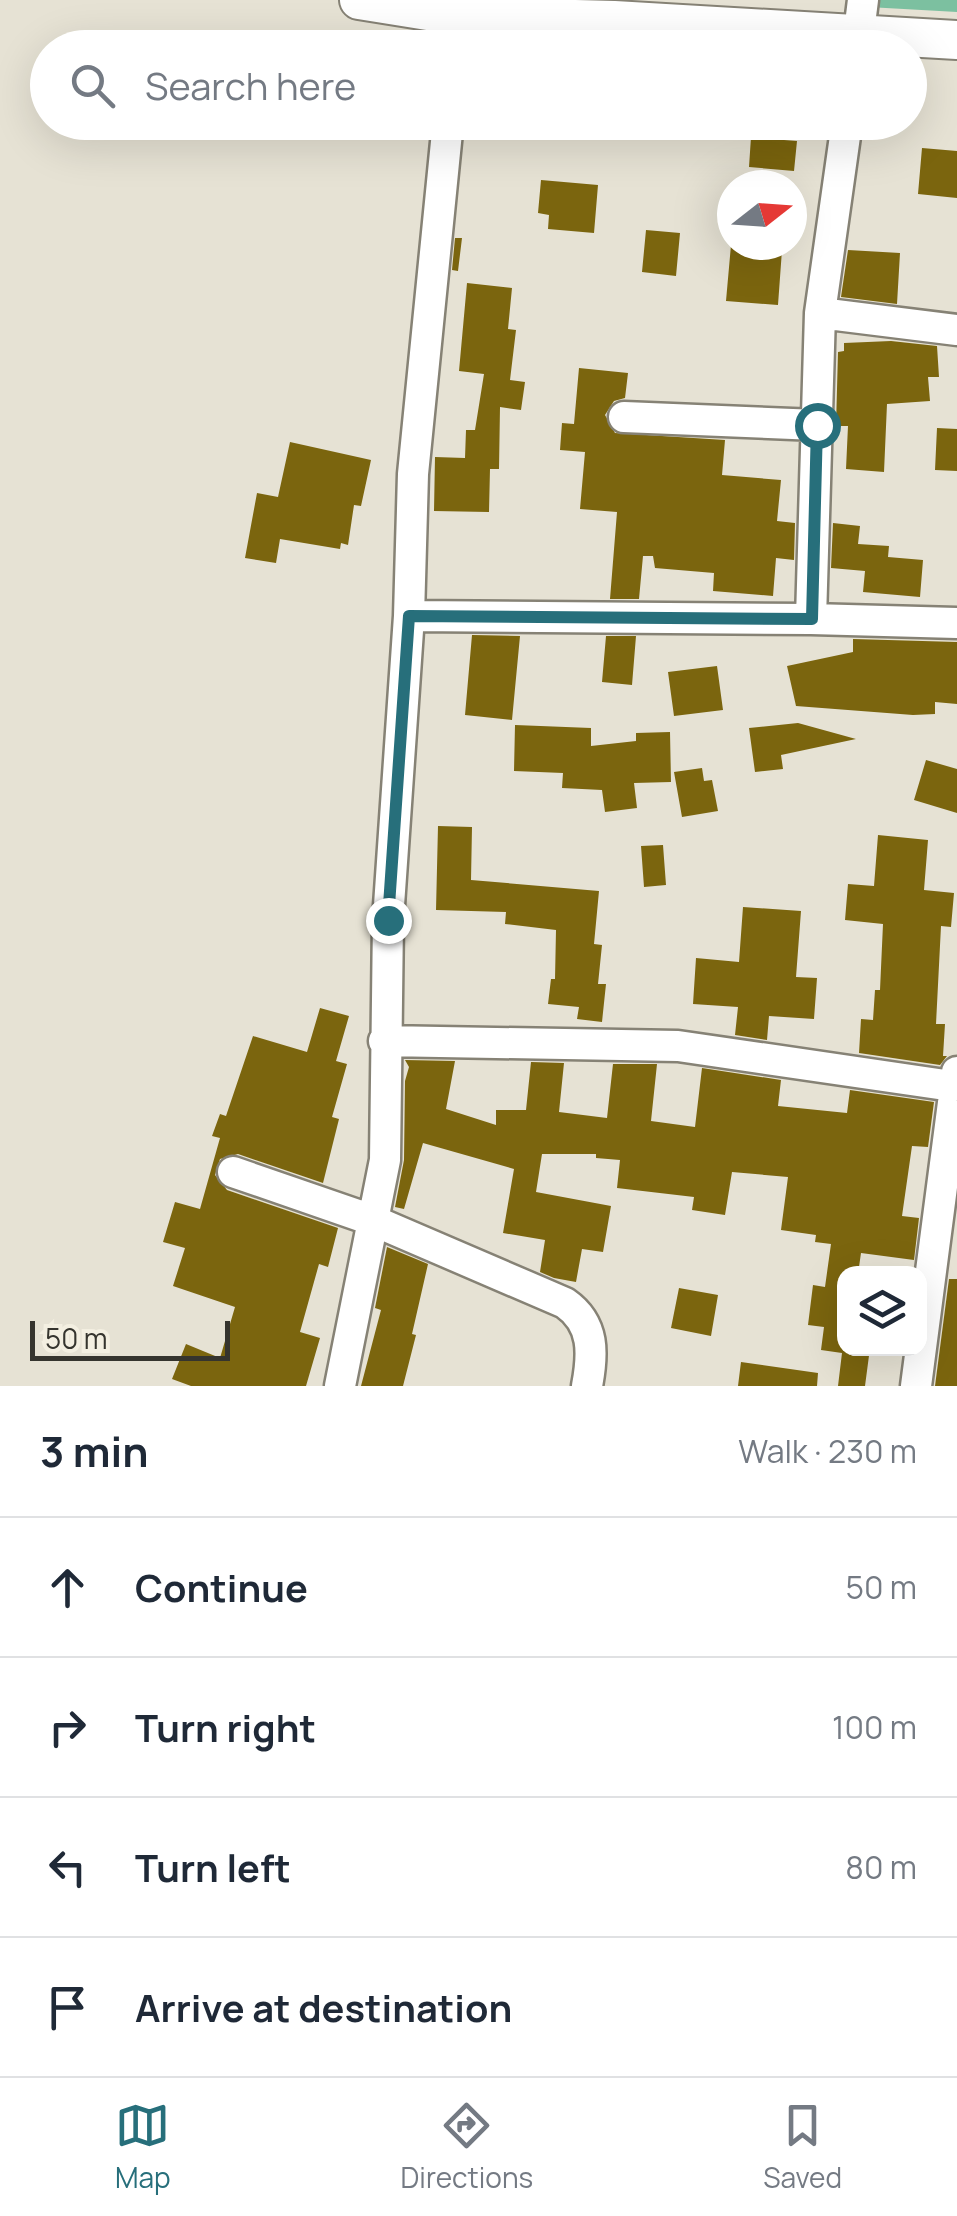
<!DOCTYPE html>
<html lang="en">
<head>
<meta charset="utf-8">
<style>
  body { margin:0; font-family:Manrope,sans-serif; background:#f2f2f3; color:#1f2937 }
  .controls { position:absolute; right:30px; bottom:30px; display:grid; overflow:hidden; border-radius:20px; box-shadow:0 10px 40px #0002 }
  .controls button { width:90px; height:90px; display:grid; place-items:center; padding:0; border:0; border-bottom:2px solid #e0e1e3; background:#fff; color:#1f2937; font:50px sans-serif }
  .compass { position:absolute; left:717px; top:170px; width:90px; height:90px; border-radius:50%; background:#fff; box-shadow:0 10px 40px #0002; rotate:73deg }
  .scale { position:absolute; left:30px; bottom:25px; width:200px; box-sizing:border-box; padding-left:10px; border:5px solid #35342e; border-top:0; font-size:28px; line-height:35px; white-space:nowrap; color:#35342e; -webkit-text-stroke:8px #f3efe1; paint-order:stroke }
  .stop { position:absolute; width:30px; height:30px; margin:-22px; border:8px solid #276f7b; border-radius:50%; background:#fff }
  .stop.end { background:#276f7b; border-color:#fff; box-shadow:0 2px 10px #0008 }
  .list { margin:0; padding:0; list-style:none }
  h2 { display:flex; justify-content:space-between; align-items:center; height:130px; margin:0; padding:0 40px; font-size:42px }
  h2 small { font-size:32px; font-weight:400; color:#747a83 }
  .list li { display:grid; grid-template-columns:65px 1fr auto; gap:30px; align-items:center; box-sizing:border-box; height:140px; padding:0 40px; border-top:2px solid #e0e1e3 }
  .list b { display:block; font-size:38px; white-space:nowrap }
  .list em { font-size:32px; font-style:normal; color:#747a83 }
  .icon { flex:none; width:55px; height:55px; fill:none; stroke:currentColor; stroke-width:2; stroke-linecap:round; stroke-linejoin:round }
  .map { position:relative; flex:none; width:957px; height:1386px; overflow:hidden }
  .search { position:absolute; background:#fff; box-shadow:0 10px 40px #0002; left:30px; right:30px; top:30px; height:110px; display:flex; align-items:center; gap:25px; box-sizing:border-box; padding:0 35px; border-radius:55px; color:#747a83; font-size:38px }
  .sheet { height:690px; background:#fff }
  nav { display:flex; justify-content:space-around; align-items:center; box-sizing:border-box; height:140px; border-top:2px solid #e0e1e3; background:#fff; font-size:28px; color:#747a83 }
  nav a { display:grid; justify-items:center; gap:5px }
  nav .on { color:#276f7b }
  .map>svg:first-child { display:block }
</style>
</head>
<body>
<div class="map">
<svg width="957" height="1386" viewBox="0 0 957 1386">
  <rect width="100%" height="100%" fill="#e6e2d4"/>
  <path fill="#7cc0a0" d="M 869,0 L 957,0 L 957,12 L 868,7 Z"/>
  <path fill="#7b650e" d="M 752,122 L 772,122 L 771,139 L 797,141 L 794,171 L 749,167 Z
    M 922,148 L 957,151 L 957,198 L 918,194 Z
    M 541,180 L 598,185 L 594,233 L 548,229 L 549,215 L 538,213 Z
    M 646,230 L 680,233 L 676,276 L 642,272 Z
    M 455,238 L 462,238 L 458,271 L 452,270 Z
    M 731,245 L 782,250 L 778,305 L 726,301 Z
    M 848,250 L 900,253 L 897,304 L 841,297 Z
    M 467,283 L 512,288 L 508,329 L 516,330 L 510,380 L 525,382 L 521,410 L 500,407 L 499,469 L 490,469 L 489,512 L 434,511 L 435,457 L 465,458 L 466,430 L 475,430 L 484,374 L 459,371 Z
    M 891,341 L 937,346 L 939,377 L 928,377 L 930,401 L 887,404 L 884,472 L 846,469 L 848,426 L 836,426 L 838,352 L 844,351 L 844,343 Z
    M 579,368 L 628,373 L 625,398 L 614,401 L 605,415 L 615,433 L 725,440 L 722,475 L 781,480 L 777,521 L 795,523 L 794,560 L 776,558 L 773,596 L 713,591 L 714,573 L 655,568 L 653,556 L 643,556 L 639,599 L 610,599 L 617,512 L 580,509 L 585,452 L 560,450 L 562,423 L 574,424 Z
    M 937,428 L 957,429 L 957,471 L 935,470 Z
    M 290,442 L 371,460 L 361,506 L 354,505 L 348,545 L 341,543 L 340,549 L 280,539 L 276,563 L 245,558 L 257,493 L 278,497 Z
    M 833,523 L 860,526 L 858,544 L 889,546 L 888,557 L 923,560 L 920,597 L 863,592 L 865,571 L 831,568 Z
    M 472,635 L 520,636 L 512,720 L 465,715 Z
    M 606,636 L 636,636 L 632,685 L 602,682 Z
    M 853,639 L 957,642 L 957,704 L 935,702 L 935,714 L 913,715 L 796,706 L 787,666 L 853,652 Z
    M 717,666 L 723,710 L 674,716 L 668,672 Z
    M 798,723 L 856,739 L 781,755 L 783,769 L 755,772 L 749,728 Z
    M 515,725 L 591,728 L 591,746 L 636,741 L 636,733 L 670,732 L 671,782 L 634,783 L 637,808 L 605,812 L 602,790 L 562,788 L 563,773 L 514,771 Z
    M 926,760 L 957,769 L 957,813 L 914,800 Z
    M 702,768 L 704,781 L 712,780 L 718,811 L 682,817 L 674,772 Z
    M 438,826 L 472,827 L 471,880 L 599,891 L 594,944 L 602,945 L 598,984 L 606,984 L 602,1022 L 577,1019 L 579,1007 L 548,1004 L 551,979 L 555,979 L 556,930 L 505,924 L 506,912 L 436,910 Z
    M 878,835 L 928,840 L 924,890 L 954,893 L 951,927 L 941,926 L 936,1024 L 945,1024 L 943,1056 L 947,1056 L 940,1065 L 859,1053 L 861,1019 L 873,1020 L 875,990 L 880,990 L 883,924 L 845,920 L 848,884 L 874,886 Z
    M 663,845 L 666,885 L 644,887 L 641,846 Z
    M 743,907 L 801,911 L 796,977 L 817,978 L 814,1019 L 769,1016 L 767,1040 L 735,1035 L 738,1007 L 693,1004 L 696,958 L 739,962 Z
    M 320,1008 L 349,1016 L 336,1061 L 347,1064 L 332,1117 L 339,1119 L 323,1183 L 238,1154 L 220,1159 L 215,1175 L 227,1190 L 338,1228 L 328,1267 L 319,1264 L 300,1332 L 320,1338 L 306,1386 L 191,1386 L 172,1379 L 186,1344 L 220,1358 L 235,1307 L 173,1286 L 185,1248 L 163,1242 L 175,1202 L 200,1209 L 220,1138 L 212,1136 L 220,1114 L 226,1116 L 253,1036 L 307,1052 Z
    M 405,1060 L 455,1061 L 446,1109 L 496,1125 L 496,1110 L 526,1110 L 531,1062 L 564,1063 L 559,1112 L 607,1118 L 613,1064 L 657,1064 L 651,1121 L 695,1127 L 702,1068 L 781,1080 L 778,1106 L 847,1113 L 850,1090 L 934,1102 L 928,1147 L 912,1146 L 902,1216 L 919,1218 L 914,1260 L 861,1253 L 858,1274 L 844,1274 L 844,1348 L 870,1348 L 865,1386 L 838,1386 L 842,1353 L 821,1350 L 824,1327 L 808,1325 L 813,1285 L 825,1287 L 831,1244 L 815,1242 L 816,1235 L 781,1230 L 788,1177 L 732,1172 L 725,1215 L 692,1210 L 694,1197 L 617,1188 L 620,1160 L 596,1158 L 596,1154 L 542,1154 L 536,1192 L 611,1206 L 603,1252 L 582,1249 L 576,1282 L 554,1278 L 540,1272 L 545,1240 L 503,1233 L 514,1169 L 423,1143 L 404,1209 L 395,1207 L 404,1160 L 405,1081 L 409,1067 Z
    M 387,1247 L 428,1264 L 412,1334 L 416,1335 L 403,1386 L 361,1386 L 381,1310 L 375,1308 Z
    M 949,1279 L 957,1279 L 957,1386 L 935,1386 Z
    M 679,1288 L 718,1295 L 711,1336 L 671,1328 Z
    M 741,1362 L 818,1373 L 817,1386 L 738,1386 Z"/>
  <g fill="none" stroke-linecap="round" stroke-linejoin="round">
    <defs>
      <path id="minor" d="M 455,48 L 459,16
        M 857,48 L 863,0
        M 820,313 L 957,330
        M 624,417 L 817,425
        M 409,616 L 811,619 L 820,313 L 847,122
        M 811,619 L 957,623
        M 384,1041 L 678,1046 L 952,1086
        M 233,1172 L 372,1220 L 565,1303 C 595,1324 593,1354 587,1386
        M 340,1386 L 385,1160 L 388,920 L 409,616 L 413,474 L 448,122
        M 916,1386 L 957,1072"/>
      <path id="tertiary" d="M 359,0 L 459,16 L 614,20 L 957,40"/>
    </defs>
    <use href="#minor" stroke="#868275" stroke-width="35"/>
    <use href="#tertiary" stroke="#868275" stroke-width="42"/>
    <use href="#minor" stroke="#fff" stroke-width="30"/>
    <use href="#tertiary" stroke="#fff" stroke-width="38"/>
  </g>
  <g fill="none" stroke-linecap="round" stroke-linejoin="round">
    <path stroke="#276f7b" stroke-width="12" d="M 388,920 L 409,616 L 812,619 L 817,425"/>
  </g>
</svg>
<div class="controls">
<button><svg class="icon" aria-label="layers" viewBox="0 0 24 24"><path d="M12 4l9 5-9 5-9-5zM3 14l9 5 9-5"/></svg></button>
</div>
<svg class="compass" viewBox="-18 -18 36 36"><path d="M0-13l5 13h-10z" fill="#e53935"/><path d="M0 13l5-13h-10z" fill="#747a83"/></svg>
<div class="scale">50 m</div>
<div class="stop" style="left:817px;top:425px"></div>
<div class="stop end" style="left:388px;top:920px"></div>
<div class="search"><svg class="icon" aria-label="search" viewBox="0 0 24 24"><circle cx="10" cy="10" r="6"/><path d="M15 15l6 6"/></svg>Search here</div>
</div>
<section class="sheet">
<h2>3 min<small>Walk · 230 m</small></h2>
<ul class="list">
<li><svg class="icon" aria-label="ahead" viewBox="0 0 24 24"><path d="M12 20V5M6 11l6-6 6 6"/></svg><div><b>Continue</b></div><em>50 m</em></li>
<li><svg class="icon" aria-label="right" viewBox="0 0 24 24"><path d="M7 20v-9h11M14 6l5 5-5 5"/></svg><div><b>Turn right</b></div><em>100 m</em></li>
<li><svg class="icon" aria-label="left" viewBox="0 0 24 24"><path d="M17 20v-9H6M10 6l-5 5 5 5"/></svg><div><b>Turn left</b></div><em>80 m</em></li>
<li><svg class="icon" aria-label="arrive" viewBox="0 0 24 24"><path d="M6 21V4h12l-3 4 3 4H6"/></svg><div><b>Arrive at destination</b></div></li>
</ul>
</section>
<nav>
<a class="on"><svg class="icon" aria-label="map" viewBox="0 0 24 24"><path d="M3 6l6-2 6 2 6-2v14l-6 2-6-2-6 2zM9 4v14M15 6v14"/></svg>Map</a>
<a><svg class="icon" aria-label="directions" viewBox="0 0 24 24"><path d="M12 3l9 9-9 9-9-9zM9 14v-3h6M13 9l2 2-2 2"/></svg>Directions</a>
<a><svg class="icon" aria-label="saved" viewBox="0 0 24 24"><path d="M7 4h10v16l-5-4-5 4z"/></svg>Saved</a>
</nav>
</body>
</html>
